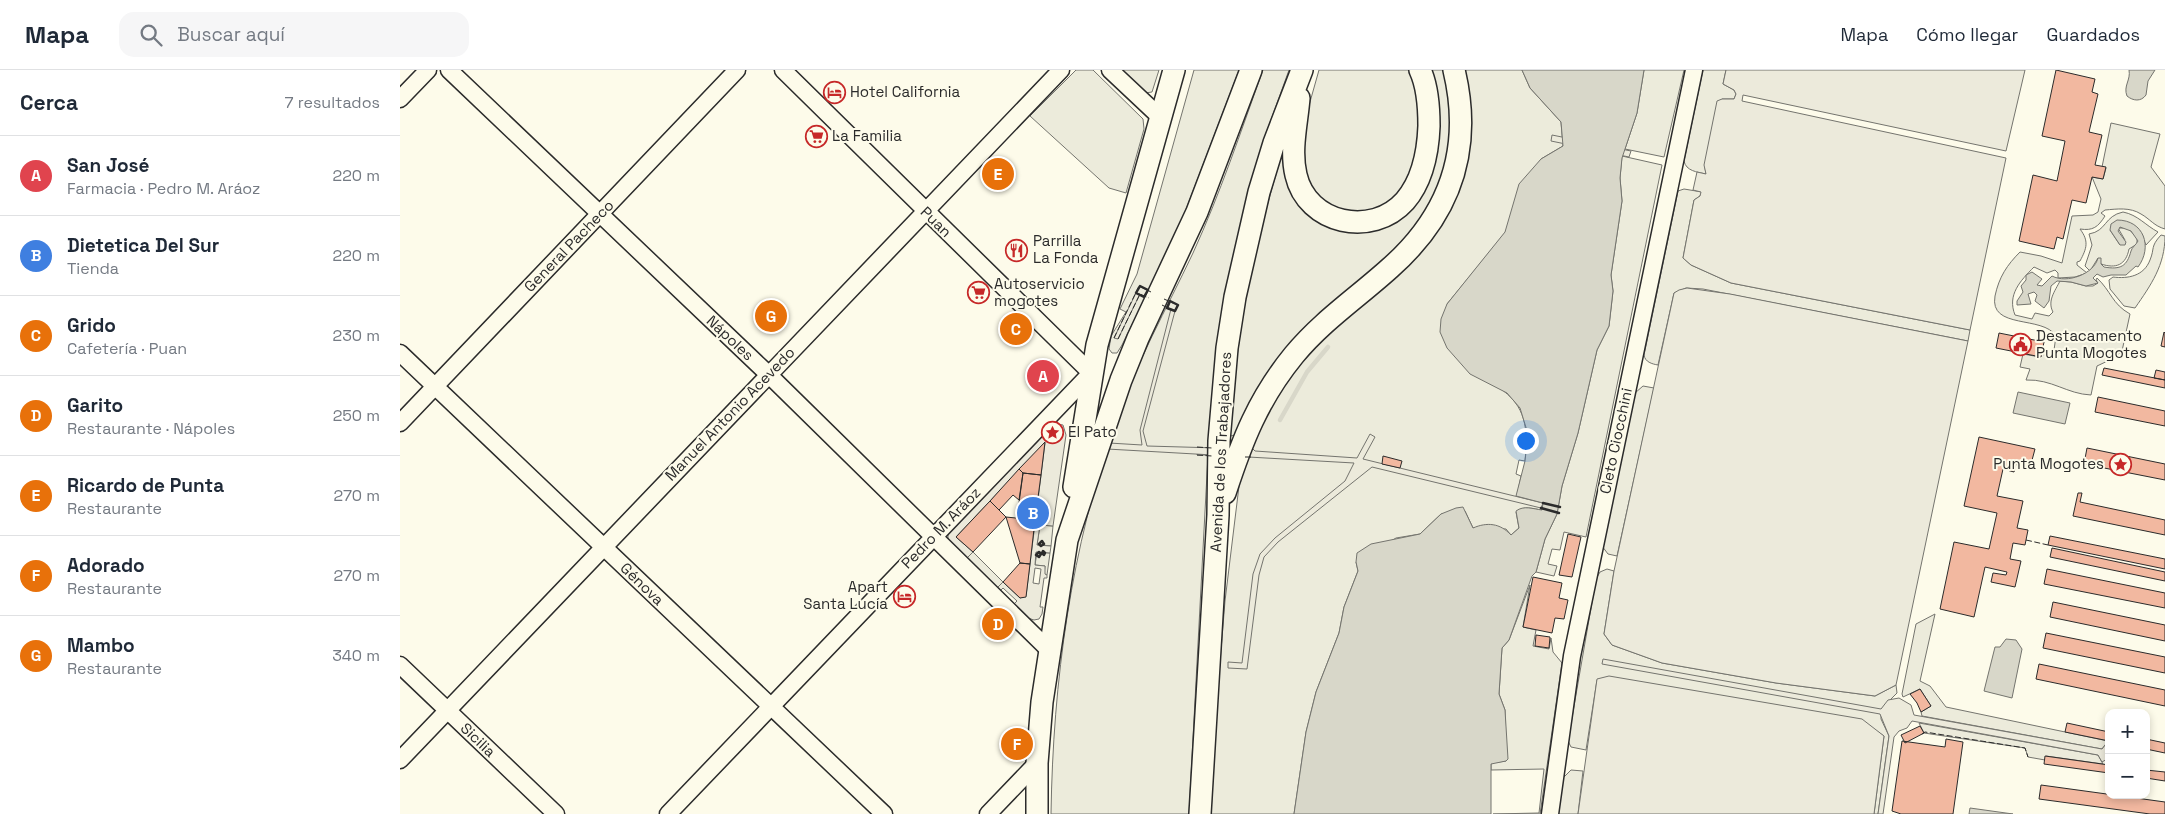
<!DOCTYPE html>
<html lang="es">
<head>
<meta charset="utf-8">
<style>
  body { margin:0; font-family:"Space Grotesk",sans-serif; background:#f6f6f7; color:#1f2937 }
  .controls { position:absolute; right:15px; bottom:15px; display:grid; overflow:hidden; border-radius:10px; box-shadow:0 2px 8px #0003 }
  .controls button { width:45px; height:45px; display:grid; place-items:center; padding:0; border:0; border-bottom:1px solid #e0e1e3; background:#fff; color:#1f2937; font:25px sans-serif }
  .you { position:absolute; left:1125px; top:370px; width:18px; height:18px; margin:-12px; border:4px solid #fff; border-radius:50%; background:#1a73e8; box-shadow:0 0 0 8px #1a73e833 }
  .badge { display:grid; place-items:center; width:32px; height:32px; border-radius:50%; background:#d93025; color:#fff; font-size:16px; font-weight:700 }
  .pin { position:absolute; translate:-50% -50%; border:2px solid #fff; box-shadow:0 1px 5px #0006 }
  .list { margin:0; padding:0; list-style:none }
  h2 { display:flex; justify-content:space-between; align-items:center; height:65px; margin:0; padding:0 20px; font-size:21px }
  h2 small { font-size:16px; font-weight:400; color:#747a83 }
  .list li { display:grid; grid-template-columns:32px 1fr auto; gap:15px; align-items:center; box-sizing:border-box; height:80px; padding:0 20px; border-top:1px solid #e0e1e3 }
  .list b { display:block; font-size:19px; white-space:nowrap }
  .list p { margin:0; font-size:16px; white-space:nowrap; color:#747a83 }
  .list em { font-size:16px; font-style:normal; color:#747a83 }
  .icon { flex:none; width:28px; height:28px; fill:none; stroke:currentColor; stroke-width:2; stroke-linecap:round; stroke-linejoin:round }
  .map { position:relative; flex:none; width:1765px; height:744px; overflow:hidden }
  header { display:flex; align-items:center; gap:30px; box-sizing:border-box; height:70px; padding:0 25px; background:#fff; border-bottom:1px solid #e0e1e3 }
  header strong { font-size:24px }
  nav { display:flex; gap:28px; margin-inline-start:auto; font-size:18px }
  .search { width:350px; height:45px; background:#f6f6f7; display:flex; align-items:center; gap:12px; box-sizing:border-box; padding:0 18px; border-radius:15px; color:#747a83; font-size:19px }
  main { display:flex }
  aside { flex:1; background:#fff }
  .map>svg:first-child { display:block }
</style>
</head>
<body>
<header>
<strong>Mapa</strong>
<div class="search"><svg class="icon" aria-label="search" viewBox="0 0 24 24"><circle cx="10" cy="10" r="6"/><path d="M15 15l6 6"/></svg>Buscar aquí</div>
<nav><a>Mapa</a><a>Cómo llegar</a><a>Guardados</a></nav>
</header>
<main>
<aside>
<h2>Cerca<small>7 resultados</small></h2>
<ul class="list">
<li><span class="badge" style="background:#e0444e">A</span><div><b>San José</b><p>Farmacia · Pedro M. Aráoz</p></div><em>220 m</em></li>
<li><span class="badge" style="background:#3f7fe0">B</span><div><b>Dietetica Del Sur</b><p>Tienda</p></div><em>220 m</em></li>
<li><span class="badge" style="background:#e8710a">C</span><div><b>Grido</b><p>Cafetería · Puan</p></div><em>230 m</em></li>
<li><span class="badge" style="background:#e8710a">D</span><div><b>Garito</b><p>Restaurante · Nápoles</p></div><em>250 m</em></li>
<li><span class="badge" style="background:#e8710a">E</span><div><b>Ricardo de Punta</b><p>Restaurante</p></div><em>270 m</em></li>
<li><span class="badge" style="background:#e8710a">F</span><div><b>Adorado</b><p>Restaurante</p></div><em>270 m</em></li>
<li><span class="badge" style="background:#e8710a">G</span><div><b>Mambo</b><p>Restaurante</p></div><em>340 m</em></li>
</ul>
</aside>
<div class="map">
<svg width="1765" height="744" viewBox="0 0 1765 744">
  <rect width="100%" height="100%" fill="#fdfbea"/>
  <path fill="#ecebdb" stroke="#74746e" d="M 676,0 L 693,0 L 743,49 L 744,59 L 726,123 L 709,118 L 630,46 Z
    M 722,0 L 759,0 L 752,22 L 745,23 Z
    M 794,0 L 839,0 L 777,163 L 722,275 L 717,283 L 712,283 L 709,279 L 711,266 L 726,242 L 720,239 L 737,204 Z
    M 863,0 L 889,0 L 864,69 L 817,287 L 809,378 L 797,378 L 797,385 L 808,385 L 789,744 L 651,744 C 653,611 671,477 716,351 C 737,291 766,240 793,183 C 820,124 841,61 863,0 Z
    M 919,0 L 1011,0 L 1014,8 L 1021,50 L 1014,102 L 991,135 L 948,145 L 915,127 L 900,87 L 908,39 Z
    M 1028,0 L 1046,0 L 1053,70 L 1029,145 L 836,365 L 830,366 C 828,351 832,332 834,317 C 841,233 861,151 886,71 L 917,149 L 1014,132 Z
    M 1062,0 L 1122,0 L 1130,18 L 1161,52 L 1163,76 L 1141,89 L 1113,140 L 1106,162 L 1047,234 L 1098,317 C 1127,336 1128,359 1125,391 L 1119,390 L 1116,404 L 1121,406 L 1117,426 L 1144,433 L 1142,440 C 1133,439 1124,435 1116,442 L 1119,458 L 1111,465 L 1106,459 L 1073,458 L 1065,441 L 1041,444 L 1020,464 L 996,468 L 956,492 L 958,501 L 944,537 L 939,563 L 916,622 L 906,662 L 894,744 L 811,744 L 818,617 L 825,531 L 840,408 L 848,380 L 890,303 L 1038,153 Z
    M 1244,0 L 1284,0 L 1264,87 L 1225,79 L 1237,43 Z
    M 1303,0 L 1326,0 L 1323,14 L 1334,20 L 1336,24 L 1334,29 L 1322,29 L 1305,98 L 1306,104 C 1297,102 1286,101 1284,91 Z
    M 1711,53 L 1760,64 L 1751,97 L 1765,116 L 1765,159 C 1754,156 1750,149 1741,144 C 1730,137 1717,139 1705,140 L 1701,143 L 1705,146 C 1698,157 1693,161 1680,159 C 1689,171 1687,178 1680,191 L 1677,192 L 1677,195 L 1687,203 L 1675,207 L 1658,208 L 1658,203 L 1655,200 L 1647,203 L 1634,197 C 1620,211 1607,225 1615,245 L 1632,249 L 1635,243 L 1649,246 L 1653,242 C 1647,231 1655,221 1660,211 L 1671,212 L 1686,216 L 1693,216 L 1698,213 L 1696,210 L 1697,208 C 1711,221 1712,234 1730,244 L 1722,281 L 1714,288 L 1697,296 L 1691,325 C 1667,324 1652,309 1626,310 L 1630,299 L 1620,297 L 1623,284 L 1640,287 L 1641,284 L 1653,287 L 1656,266 C 1643,245 1589,260 1595,226 C 1599,207 1607,195 1620,182 L 1641,186 L 1662,193 L 1672,146 L 1693,145 L 1698,142 L 1701,129 L 1692,107 L 1703,109 L 1706,98 L 1702,97 Z
    M 1222,86 L 1262,95 L 1186,467 L 1164,462 L 1160,480 L 1152,479 L 1148,494 L 1157,496 L 1154,506 L 1136,502 L 1145,469 L 1157,444 L 1162,416 L 1178,363 L 1197,280 L 1209,256 L 1213,221 L 1211,205 L 1222,131 L 1220,108 Z
    M 1284,119 L 1302,122 L 1300,126 L 1294,130 L 1283,188 L 1291,195 L 1331,213 L 1570,260 L 1568,271 L 1303,219 L 1286,218 L 1274,223 L 1258,295 C 1252,294 1245,292 1244,285 L 1278,121 Z
    M 1723,142 C 1738,145 1745,155 1758,162 L 1746,175 L 1739,160 L 1732,154 L 1710,160 L 1720,175 L 1725,170 L 1718,158 L 1728,158 L 1737,168 L 1737,174 L 1729,179 C 1726,195 1716,199 1701,194 L 1698,188 L 1690,201 L 1685,196 L 1692,175 L 1689,164 C 1707,161 1704,146 1723,142 Z
    M 1761,165 L 1765,166 C 1765,195 1751,215 1735,238 L 1724,236 L 1710,219 L 1709,210 L 1713,207 C 1728,209 1744,206 1750,190 C 1755,178 1750,177 1761,165 Z
    M 1243,316 L 1254,318 L 1217,486 L 1208,484 L 1202,476 L 1235,323 Z
    M 640,455 L 653,456 L 651,476 L 637,475 Z
    M 573,482 L 603,512 L 597,518 L 567,488 Z
    M 637,482 L 650,483 L 647,505 L 644,504 L 645,496 L 635,495 Z
    M 1207,499 L 1214,501 L 1204,564 L 1212,575 L 1262,593 L 1376,613 L 1475,626 L 1496,615 L 1497,623 L 1481,639 L 1481,649 L 1489,666 L 1478,744 L 1474,744 L 1484,666 L 1478,662 L 1197,610 L 1186,680 L 1171,677 L 1168,671 L 1196,509 L 1200,502 Z
    M 1130,515 L 1123,557 L 1136,560 L 1133,576 L 1149,579 L 1151,568 L 1153,582 L 1162,593 L 1140,744 L 1093,744 L 1139,743 L 1144,699 L 1091,700 L 1091,693 L 1106,691 L 1105,640 L 1099,624 L 1102,578 L 1109,570 Z
    M 1535,544 L 1520,611 L 1530,616 L 1546,637 L 1708,671 L 1702,679 L 1522,646 L 1521,642 L 1531,636 L 1520,619 L 1503,627 L 1502,624 L 1516,554 Z
    M 1519,653 L 1698,685 L 1703,694 L 1646,686 L 1645,690 L 1628,687 L 1625,678 L 1524,663 Z
    M 1171,700 L 1183,701 L 1178,744 L 1158,744 L 1163,708 Z"/>
  <path fill="#eceadb" stroke="#74746e" fill-rule="evenodd" d="M 1326,0 L 1625,0 L 1606,81 L 1343,25 L 1342,31 L 1606,88 L 1570,260 L 1331,213 L 1291,195 L 1283,188 L 1294,130 L 1300,126 L 1301,122 L 1293,120 L 1297,102 L 1306,104 L 1304,95 L 1317,31 L 1322,29 L 1334,29 L 1336,24 L 1334,20 L 1323,14 Z
    M 1152,65 L 1231,81 L 1229,87 L 1151,71 Z
    M 1287,218 L 1330,224 L 1568,271 L 1496,615 L 1475,626 L 1376,613 L 1262,593 L 1212,575 L 1204,564 L 1214,501 L 1274,223 L 1279,220 Z
    M 736,223 L 740,224 L 718,269 L 714,268 Z
    M 771,239 L 775,241 L 743,361 L 747,376 L 853,379 L 855,381 L 957,388 L 970,364 L 975,367 L 963,389 L 1143,433 L 1141,438 L 972,397 L 878,472 L 864,487 L 859,505 L 847,599 L 828,598 L 828,592 L 842,593 L 853,504 L 860,484 L 875,468 L 945,411 L 954,393 L 707,379 L 709,373 L 742,375 L 740,360 Z
    M 652,353 L 663,355 L 666,365 L 653,456 L 640,455 L 637,475 L 651,476 L 650,483 L 636,482 L 635,495 L 645,496 L 645,504 L 647,505 L 647,508 L 644,508 L 640,537 L 643,537 L 642,544 L 639,549 L 634,550 L 628,548 L 614,534 L 617,531 L 603,518 L 600,521 L 597,518 L 603,512 L 620,528 L 626,526 L 645,373 L 556,467 L 573,482 L 567,488 L 548,470 L 548,463 ZM 635,498 L 641,499 L 639,514 L 633,513 Z
    M 1203,589 L 1481,639 L 1488,630 L 1499,628 L 1511,635 L 1514,645 L 1702,679 L 1706,674 L 1709,677 L 1709,688 L 1702,692 L 1698,685 L 1512,651 L 1507,658 L 1499,661 L 1494,667 L 1483,744 L 1478,744 L 1489,666 L 1480,644 L 1202,594 Z
    M 1209,606 L 1462,649 L 1484,666 L 1474,744 L 1178,744 L 1197,609 Z"/>
  <path fill="#d8d7c9" stroke="#74746e" d="M 1122,0 L 1244,0 L 1237,43 L 1222,88 L 1220,108 L 1222,131 L 1211,205 L 1213,221 L 1209,256 L 1197,280 L 1178,363 L 1162,416 L 1157,444 L 1145,469 L 1136,502 L 1132,506 L 1109,570 L 1102,578 L 1099,624 L 1105,640 L 1108,689 L 1106,691 L 1091,694 L 1091,744 L 894,744 L 906,662 L 916,622 L 939,563 L 944,537 L 958,501 L 956,492 L 957,483 L 971,474 L 1020,464 L 1041,444 L 1056,438 L 1063,437 L 1073,458 C 1087,452 1100,453 1111,465 L 1119,458 L 1116,441 C 1124,435 1133,439 1142,440 L 1143,433 L 1116,426 L 1125,391 L 1128,364 L 1120,338 L 1107,323 L 1070,304 L 1047,278 L 1040,262 L 1041,249 L 1047,234 L 1105,162 L 1119,114 L 1141,89 L 1163,76 L 1161,52 L 1130,18 Z
    M 1729,0 L 1755,0 L 1748,11 L 1746,25 C 1741,32 1733,31 1727,26 C 1723,16 1731,10 1729,0 Z
    M 1717,150 C 1744,150 1753,177 1738,197 L 1736,196 L 1726,205 L 1711,205 L 1703,207 L 1697,204 L 1693,208 L 1698,213 L 1686,216 L 1671,212 L 1657,211 L 1651,216 L 1649,231 L 1644,238 L 1635,231 L 1637,225 L 1634,222 L 1628,224 L 1631,234 L 1617,235 L 1617,231 L 1623,222 L 1621,216 L 1626,210 L 1626,205 L 1632,202 L 1642,209 L 1637,215 L 1642,216 L 1652,206 C 1667,214 1694,204 1698,188 L 1701,188 L 1701,194 L 1704,197 C 1721,200 1727,196 1731,181 C 1732,177 1736,175 1738,171 L 1731,161 L 1720,157 L 1718,161 L 1726,172 L 1725,175 L 1720,175 L 1710,160 L 1711,154 Z
    M 1618,322 L 1670,333 L 1665,354 L 1613,343 Z
    M 1606,569 L 1616,570 L 1622,579 L 1612,628 L 1584,621 L 1595,577 L 1600,577 Z
    M 1570,738 L 1613,744 L 1569,744 Z"/>
  <g fill="none" stroke-linecap="round" stroke-linejoin="round">
    <path stroke="#d8d7c9" stroke-width="4.5" d="M 880,350 L 907,302 L 928,277"/>
  </g>
  <path fill="#f2b8a0" stroke="#2b2b2b" d="M 1656,0 L 1695,9 L 1692,22 L 1698,24 L 1689,62 L 1702,65 L 1695,95 L 1706,97 L 1703,109 L 1692,107 L 1686,133 L 1672,130 L 1663,169 L 1657,167 L 1654,179 L 1619,171 L 1633,105 L 1657,111 L 1665,71 L 1642,66 Z
    M 1764,262 L 1765,263 L 1765,277 L 1761,276 Z
    M 1599,263 L 1644,272 L 1641,287 L 1596,278 Z
    M 1704,298 L 1765,310 L 1765,318 L 1702,305 Z
    M 1756,300 L 1765,302 L 1765,310 L 1754,308 Z
    M 1698,327 L 1765,341 L 1765,356 L 1695,342 Z
    M 1579,367 L 1635,379 L 1631,394 L 1617,391 L 1614,402 L 1603,399 L 1597,426 L 1623,431 L 1617,458 L 1628,460 L 1625,475 L 1613,473 L 1610,489 L 1621,491 L 1615,517 L 1591,512 L 1593,503 L 1606,505 L 1607,502 L 1585,497 L 1574,547 L 1540,539 L 1554,472 L 1589,479 L 1597,443 L 1564,436 Z
    M 645,372 L 641,405 L 623,403 L 619,399 Z
    M 1687,378 L 1765,394 L 1765,410 L 1684,394 Z
    M 983,386 L 1002,391 L 1000,398 L 982,394 Z
    M 619,399 L 623,403 L 619,430 L 613,425 L 599,440 L 590,431 Z
    M 623,403 L 641,405 L 635,450 L 617,448 Z
    M 1678,423 L 1682,423 L 1680,432 L 1765,450 L 1765,465 L 1673,446 Z
    M 590,431 L 606,447 L 573,482 L 556,467 Z
    M 606,447 L 635,450 L 630,494 L 620,493 Z
    M 1168,464 L 1181,467 L 1172,507 L 1159,505 Z
    M 1650,466 L 1765,489 L 1765,499 L 1648,475 Z
    M 1652,478 L 1765,502 L 1765,511 L 1650,487 Z
    M 620,493 L 630,494 L 626,527 L 620,528 L 603,512 Z
    M 1647,499 L 1765,523 L 1765,538 L 1644,514 Z
    M 1133,507 L 1162,513 L 1159,528 L 1168,530 L 1164,549 L 1155,548 L 1152,563 L 1123,557 Z
    M 1653,532 L 1765,555 L 1765,571 L 1650,547 Z
    M 1646,563 L 1765,587 L 1765,603 L 1643,578 Z
    M 1136,565 L 1150,567 L 1149,578 L 1135,576 Z
    M 1639,594 L 1765,620 L 1765,636 L 1636,609 Z
    M 1520,619 L 1531,636 L 1521,642 L 1517,633 L 1510,624 Z
    M 1667,653 L 1709,662 L 1709,671 L 1665,662 Z
    M 1520,656 L 1524,663 L 1505,673 L 1501,665 Z
    M 1546,669 L 1563,672 L 1553,744 L 1501,744 L 1492,741 L 1502,671 L 1545,677 Z
    M 1746,669 L 1765,673 L 1765,683 L 1746,679 Z
    M 1645,686 L 1709,695 L 1709,703 L 1644,694 Z
    M 1746,700 L 1765,702 L 1765,711 L 1746,708 Z
    M 1641,715 L 1765,732 L 1765,744 L 1750,744 L 1639,729 Z"/>
  <g fill="none" stroke-linecap="round" stroke-linejoin="round">
    <defs>
      <path id="minor" d="M 49,0 L 368,304 L 650,581
        M 710,0 L 760,47
        M 0,29 L 28,0
        M 0,283 L 484,744
        M 0,353 L 337,0
        M 0,595 L 156,744
        M 0,690 L 661,0
        M 268,744 L 691,303 L 383,0
        M 588,744 L 637,693
        M 1150,744 L 1172,586 L 1294,0"/>
      <path id="major" d="M 899,28 C 897,53 890,80 896,105 C 907,154 972,168 1005,131 C 1023,110 1028,83 1029,56 C 1029,38 1028,17 1020,0
        M 674,417 L 697,275 L 774,0
        M 825,423 C 842,371 858,329 894,285 C 922,251 958,227 990,198 C 1050,145 1073,79 1054,0
        M 637,744 L 637,693 L 642,632 L 667,470 L 721,310 L 738,268 L 797,142 L 851,0
        M 800,744 L 818,445 L 819,371 L 827,278 L 835,227 L 859,122 L 874,73 L 902,0"/>
    </defs>
    <use href="#minor" stroke="#2b2b2b" stroke-width="19"/>
    <use href="#major" stroke="#2b2b2b" stroke-width="24"/>
    <use href="#minor" stroke="#fdfbea" stroke-width="16"/>
    <use href="#major" stroke="#fdfbea" stroke-width="21"/>
    <path stroke="#2b2b2b" stroke-width="1" stroke-dasharray="6 2.5" stroke-linecap="butt" d="M 764,229 L 773,233
      M 762,235 L 770,239
      M 714,268 L 739,216 L 751,222
      M 718,269 L 740,224 L 749,228
      M 797,377 L 812,378
      M 797,385 L 812,386
      M 845,387 L 853,387
      M 1626,470 L 1648,475
      M 1522,664 L 1525,662 L 1625,678 L 1628,687"/>
    <path stroke="#2b2b2b" stroke-width="2.5" d="M 740,216 L 748,220 L 744,227 L 736,223 Z
      M 770,231 L 778,235 L 775,241 L 767,238 Z
      M 1143,433 L 1160,437
      M 1141,438 L 1159,443
      M 642,471 L 644,474 L 641,476 L 639,474 Z
      M 643,481 L 645,483 L 644,485 L 642,483 Z
      M 639,482 L 641,484 L 639,487 L 636,485 Z"/>
  </g>
  <defs>
    <symbol id="hotel-ring" viewBox="-11 -11 22 22"><circle r="9.5" fill="#fdfbea" stroke="#c62828" stroke-width="1.5"/><path d="M-6-4.5h1.5V1H6V5H4.5V3h-9V5H-6ZM-4 0a1.8 1.8 0 1 1 3.6 0ZM.5 0V-2.5h3Q6-2.5 6 0Z" fill="#c62828"/></symbol>
    <symbol id="supermarket-ring" viewBox="-11 -11 22 22"><circle r="9.5" fill="#fdfbea" stroke="#c62828" stroke-width="1.5"/><path d="M-6-5.5h2.5l.6 2H6L4.5 2H-2.5L-4.4-4H-6ZM-1.5 3.2a1.3 1.3 0 1 0 .1 0ZM3 3.2a1.3 1.3 0 1 0 .1 0Z" fill="#c62828"/></symbol>
    <symbol id="restaurant-ring" viewBox="-11 -11 22 22"><circle r="9.5" fill="#fdfbea" stroke="#c62828" stroke-width="1.5"/><path d="M-5-6h1v4h1v-4h1v4h1v-4h1v5L-1.5 .5V6h-2V.5L-5-1ZM5-6V6H3V1.5H1.5Q1.5-4 5-6Z" fill="#c62828"/></symbol>
    <symbol id="civic-ring" viewBox="-11 -11 22 22"><circle r="9.5" fill="#fdfbea" stroke="#c62828" stroke-width="1.5"/><path d="M-.6-6.5H3V-4.5H.6V-3L4-1V1h2V6H-6V1h2V-1L-.6-3ZM-1.2 2.5V6h2.4V2.5Z" fill="#c62828"/></symbol>
    <symbol id="sight-ring" viewBox="-11 -11 22 22"><circle r="9.5" fill="#fdfbea" stroke="#c62828" stroke-width="1.5"/><path d="M0-6L1.8-2.2L6-1.7L2.9 1.2L3.7 5.4L0 3.3L-3.7 5.4L-2.9 1.2L-6-1.7L-1.8-2.2Z" fill="#c62828"/></symbol>
  </defs>
  <g fill-rule="evenodd">
    <use href="#hotel-ring" x="422" y="10" width="25" height="25"/>
    <use href="#supermarket-ring" x="404" y="54" width="25" height="25"/>
    <use href="#restaurant-ring" x="604" y="168" width="25" height="25"/>
    <use href="#supermarket-ring" x="566" y="210" width="25" height="25"/>
    <use href="#civic-ring" x="1608" y="262" width="25" height="25"/>
    <use href="#sight-ring" x="640" y="350" width="25" height="25"/>
    <use href="#sight-ring" x="1708" y="382" width="25" height="25"/>
    <use href="#hotel-ring" x="492" y="514" width="25" height="25"/>
  </g>
  <g text-anchor="middle" stroke-width="4" stroke-linejoin="round" paint-order="stroke">
    <g font-size="15" fill="#2b2b2b" stroke="#fdfbea" text-anchor="start">
      <text x="450" y="27">Hotel California</text>
      <text x="432" y="71">La Familia</text>
      <text x="633" y="176">Parrilla<tspan x="633" dy="17">La Fonda</tspan></text>
      <text x="594" y="219">Autoservicio<tspan x="594" dy="17">mogotes</tspan></text>
      <text x="1636" y="271">Destacamento<tspan x="1636" dy="17">Punta Mogotes</tspan></text>
      <text x="668" y="367">El Pato</text>
      <text x="1704" y="399" text-anchor="end">Punta Mogotes</text>
      <text x="488" y="522" text-anchor="end">Apart<tspan x="488" dy="17">Santa Lucía</tspan></text>
    </g>
    <g font-size="15" fill="#2b2b2b" stroke="#fdfbea">
      <text transform="translate(536 152) rotate(44)" y="5">Puan</text>
      <text transform="translate(169 176) rotate(-46)" y="5">General Pacheco</text>
      <text transform="translate(330 268) rotate(43)" y="5">Nápoles</text>
      <text transform="translate(330 344) rotate(-46)" y="5">Manuel Antonio Acevedo</text>
      <text transform="translate(1216 371) rotate(-78)" y="5">Cleto Ciocchini</text>
      <text transform="translate(821 382) rotate(-87)" y="5">Avenida de los Trabajadores</text>
      <text transform="translate(541 458) rotate(-46)" y="5">Pedro M. Aráoz</text>
      <text transform="translate(242 514) rotate(44)" y="5">Génova</text>
      <text transform="translate(78 670) rotate(44)" y="5">Sicilia</text>
    </g>
  </g>
</svg>
<div class="controls">
<button>+</button>
<button>−</button>
</div>
<div class="you"></div>
<div class="pin badge" style="left:643px;top:306px;background:#e0444e">A</div>
<div class="pin badge" style="left:633px;top:443px;background:#3f7fe0">B</div>
<div class="pin badge" style="left:616px;top:259px;background:#e8710a">C</div>
<div class="pin badge" style="left:598px;top:554px;background:#e8710a">D</div>
<div class="pin badge" style="left:598px;top:104px;background:#e8710a">E</div>
<div class="pin badge" style="left:617px;top:674px;background:#e8710a">F</div>
<div class="pin badge" style="left:371px;top:246px;background:#e8710a">G</div>
</div>
</main>
</body>
</html>
